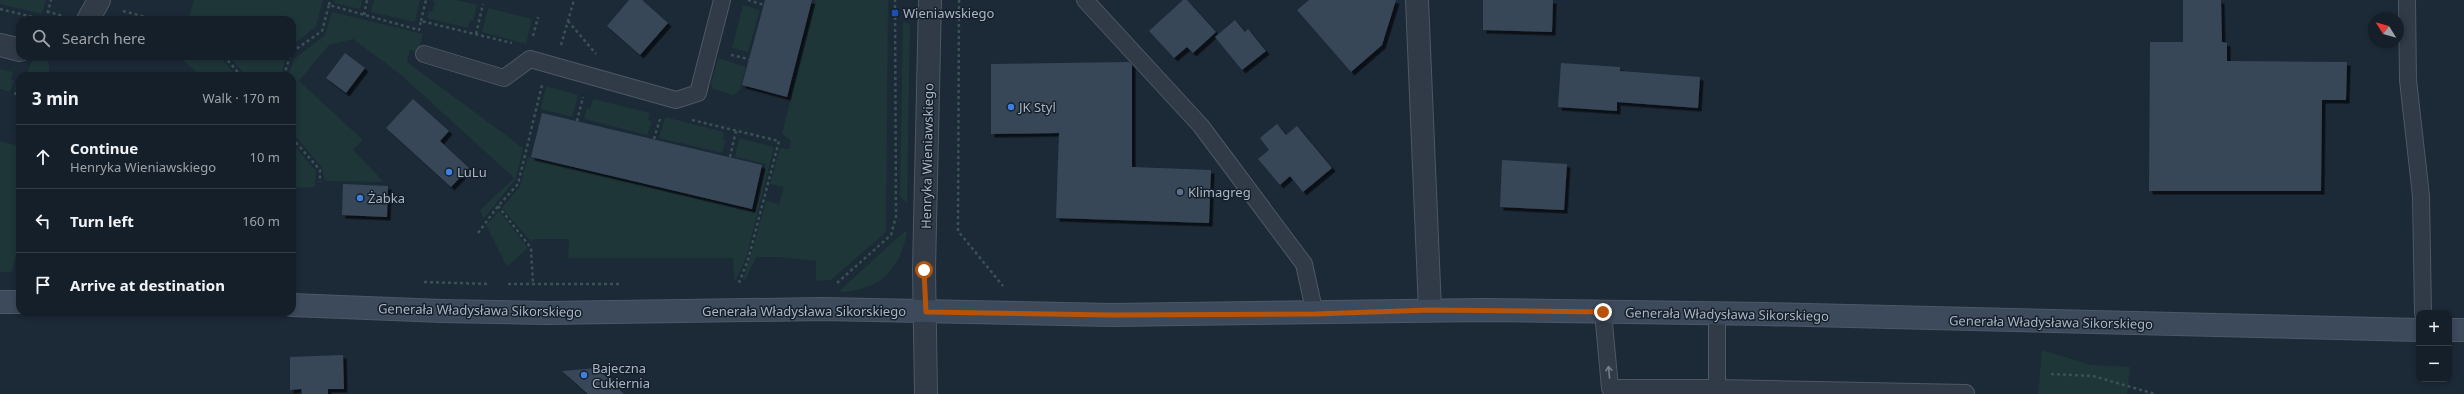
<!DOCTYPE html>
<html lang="en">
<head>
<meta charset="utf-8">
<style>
  body { margin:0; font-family:"Noto Sans",sans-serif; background:#222c35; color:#f1f3f6 }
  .controls { position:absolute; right:12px; bottom:12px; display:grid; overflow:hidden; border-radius:8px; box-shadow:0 2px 6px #0003 }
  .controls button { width:36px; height:36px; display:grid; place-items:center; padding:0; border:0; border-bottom:1px solid #343d46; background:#151f29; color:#f1f3f6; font:20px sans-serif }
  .compass { position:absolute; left:2368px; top:12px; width:36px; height:36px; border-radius:50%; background:#151f29; box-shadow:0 2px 6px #0003; rotate:307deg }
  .stop { position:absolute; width:12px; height:12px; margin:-9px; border:3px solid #b45309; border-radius:50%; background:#fff }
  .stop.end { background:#b45309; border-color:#fff; box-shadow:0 1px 4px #0008 }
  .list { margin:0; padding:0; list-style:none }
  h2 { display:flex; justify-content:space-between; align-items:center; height:52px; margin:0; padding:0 16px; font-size:17px }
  h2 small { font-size:13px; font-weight:400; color:#9da2a8 }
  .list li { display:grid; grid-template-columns:26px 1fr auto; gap:12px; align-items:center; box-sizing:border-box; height:64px; padding:0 16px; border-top:1px solid #343d46 }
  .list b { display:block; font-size:15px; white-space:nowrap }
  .list p { margin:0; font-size:13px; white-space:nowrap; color:#9da2a8 }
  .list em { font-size:13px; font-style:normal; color:#9da2a8 }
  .icon { flex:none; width:22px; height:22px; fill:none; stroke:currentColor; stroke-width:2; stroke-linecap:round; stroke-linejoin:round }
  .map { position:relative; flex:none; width:2464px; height:394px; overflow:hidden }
  .search { position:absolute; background:#151f29; box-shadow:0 2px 6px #0003; left:16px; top:16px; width:280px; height:44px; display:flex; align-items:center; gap:10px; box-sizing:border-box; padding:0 14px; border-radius:12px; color:#9da2a8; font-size:15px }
  .panel { position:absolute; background:#151f29; box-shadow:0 2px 6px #0003; left:16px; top:72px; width:280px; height:244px; border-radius:12px }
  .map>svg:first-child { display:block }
</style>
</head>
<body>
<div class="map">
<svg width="2464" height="394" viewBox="0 0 2464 394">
  <defs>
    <filter id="shadow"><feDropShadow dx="3.5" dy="3.5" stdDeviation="0" flood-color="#0009"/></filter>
  </defs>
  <rect width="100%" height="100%" fill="#1c2937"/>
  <path fill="#1e3638" d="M 0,0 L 46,0 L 42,14 L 0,4 Z
    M 194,0 L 323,0 L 316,27 L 292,45 L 292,20 L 188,20 Z
    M 335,0 L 362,0 L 360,9 L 334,3 Z
    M 374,0 L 420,0 L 415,22 L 371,12 Z
    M 432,0 L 456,0 L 477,5 L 473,21 L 470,20 L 468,28 L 427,18 L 429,11 L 432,12 L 435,3 Z
    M 815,0 L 888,0 L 886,232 L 831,280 L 816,281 L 816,261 L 780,257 L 756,257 L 746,279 L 742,280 L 750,259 L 766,201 L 779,204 L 784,187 L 770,184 L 780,148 L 789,149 L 791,141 L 782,134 Z
    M 743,5 L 760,10 L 748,52 L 732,48 Z
    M 488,8 L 532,19 L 526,44 L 482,32 Z
    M 332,12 L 423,34 L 418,52 L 410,50 L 407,62 L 523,148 L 516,179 L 485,217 L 483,218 L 480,210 L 514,178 L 400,74 L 353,39 L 329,45 L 299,81 L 363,140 L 353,150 L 384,182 L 325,181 L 322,168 L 292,132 L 292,76 L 288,76 L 294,59 L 325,35 Z
    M 903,22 L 910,24 L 907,204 L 900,196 Z
    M 177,56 L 220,56 L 236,76 L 202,76 Z
    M 229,56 L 281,56 L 286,57 L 281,76 L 246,76 Z
    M 718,58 L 746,67 L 740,90 L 733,95 L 713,89 L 711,83 Z
    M 32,61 L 48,61 L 50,76 L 26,76 Z
    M 0,69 L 13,72 L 11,79 L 14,80 L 10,92 L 0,89 Z
    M 546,86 L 578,95 L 572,117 L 541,109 Z
    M 593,99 L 650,113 L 648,120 L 652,121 L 647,135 L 584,119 L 587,108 L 590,109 Z
    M 665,117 L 724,132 L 723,140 L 726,141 L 722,153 L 659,138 Z
    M 739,138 L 774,147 L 747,255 L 736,280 L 734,279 L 733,258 L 568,258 L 569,239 L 533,239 L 531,242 L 502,208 L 520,186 L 528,157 L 754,213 L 766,164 L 735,157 Z
    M 0,141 L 20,147 L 20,236 L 12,272 L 0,272 Z
    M 292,143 L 316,171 L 315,187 L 292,188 Z
    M 499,211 L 528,248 L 507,267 L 486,225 Z
    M 904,232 L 907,232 C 900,271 879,291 838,292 Z
    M 2042,350 L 2091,365 L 2130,367 L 2127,394 L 2038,394 Z"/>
  <path fill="#384758" filter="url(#shadow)" d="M 629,0 L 642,0 L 668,23 L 640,55 L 607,26 Z
    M 765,0 L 812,0 L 787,97 L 742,85 Z
    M 1183,0 L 1187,0 L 1216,32 L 1193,53 L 1187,47 L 1174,58 L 1149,31 Z
    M 1309,0 L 1396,0 L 1382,45 L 1351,72 L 1297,10 Z
    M 1483,0 L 1553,0 L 1552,32 L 1483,30 Z
    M 2183,0 L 2221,0 L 2222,42 L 2227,43 L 2227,61 L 2347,62 L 2346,100 L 2322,100 L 2321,191 L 2149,191 L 2150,42 L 2183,42 Z
    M 1235,20 L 1245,32 L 1248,29 L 1266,51 L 1242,70 L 1215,37 Z
    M 345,53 L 365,68 L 346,93 L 326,78 Z
    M 1129,62 L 1132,65 L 1132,167 L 1211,170 L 1209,223 L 1056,218 L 1059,133 L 991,134 L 991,64 Z
    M 1561,63 L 1620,67 L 1620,71 L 1700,77 L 1698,108 L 1617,102 L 1617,111 L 1558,107 Z
    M 413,99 L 449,131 L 440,141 L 469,168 L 451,187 L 386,128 Z
    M 542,113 L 762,165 L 752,209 L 531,157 Z
    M 1277,124 L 1286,135 L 1297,126 L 1332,168 L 1303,192 L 1290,176 L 1280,185 L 1258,159 L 1269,150 L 1260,138 Z
    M 1502,160 L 1567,164 L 1564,210 L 1500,207 Z
    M 343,184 L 388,186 L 387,217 L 342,215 Z
    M 343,355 L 344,389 L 328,389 L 328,394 L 302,394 L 301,389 L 290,390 L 290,357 Z
    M 597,368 L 624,394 L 588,394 L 562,371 Z"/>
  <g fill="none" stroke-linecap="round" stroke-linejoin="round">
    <defs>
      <path id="lane" d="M 1085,0 L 1201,126 L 1304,264 L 1315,314
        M 2407,0 L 2408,80 L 2421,196 L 2423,313
        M 424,54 L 504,78 L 530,59 L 676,100 L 698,93 L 722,0
        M 1603,312 L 1610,388 L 1717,388 L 1966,393
        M 1717,388 L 1717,313"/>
      <path id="street" d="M 1417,0 L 1430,310
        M 88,20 L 99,0
        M 0,45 L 20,50
        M 926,394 L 924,270 L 930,0"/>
      <path id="secondary" d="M 0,302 L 20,302
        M 292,305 L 442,311 L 547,313 L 823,309 L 1112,315 L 1483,310 L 1764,314 L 2419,330
        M 2449,330 L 2464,330"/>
    </defs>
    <use href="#lane" stroke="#4d5866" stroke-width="18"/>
    <use href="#street" stroke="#4d5866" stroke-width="24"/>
    <use href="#secondary" stroke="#4d5866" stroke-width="24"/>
    <path stroke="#395253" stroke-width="2.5" stroke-dasharray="3 3" stroke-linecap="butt" d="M 748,0 L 764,5
      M 959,0 L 958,231 L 1003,286
      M 329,5 L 330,0
      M 0,9 L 45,20
      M 47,11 L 62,16
      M 123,11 L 157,20
      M 364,15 L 367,0
      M 46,19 L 51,0
      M 421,21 L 426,0
      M 568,21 L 596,54
      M 476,34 L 483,4
      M 533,36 L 538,17
      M 561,45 L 574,0
      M 292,52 L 322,31 L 329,5 L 419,30 L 421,21 L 512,43
      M 731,55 L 749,59
      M 224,56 L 241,76
      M 284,76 L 290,56
      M 15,95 L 20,77
      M 692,120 L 779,141 L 748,260 L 738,285
      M 577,121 L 583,97
      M 292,138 L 320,170 L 320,182
      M 654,139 L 660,119
      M 730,157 L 736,131
      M 498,206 L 531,248 L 533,284
      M 478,233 L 498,206 L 518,184 L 542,85
      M 424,282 L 489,284
      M 837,283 L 891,235 L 896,216 L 895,0
      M 508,284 L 621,284
      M 2051,374 L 2093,376 L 2155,394"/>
    <use href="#lane" stroke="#303b47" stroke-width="16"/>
    <use href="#street" stroke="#303b47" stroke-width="22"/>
    <use href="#secondary" stroke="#3d4a5b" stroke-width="22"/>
  </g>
  <defs><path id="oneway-shaft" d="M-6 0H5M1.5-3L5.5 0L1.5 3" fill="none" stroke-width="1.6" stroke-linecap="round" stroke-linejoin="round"/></defs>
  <use stroke="#737e8c" href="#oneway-shaft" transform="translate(1609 372) rotate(-95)"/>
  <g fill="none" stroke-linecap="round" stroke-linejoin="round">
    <path stroke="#b45309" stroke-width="5" d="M 924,270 L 926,312 L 1112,315 L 1315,314 L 1430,310 L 1603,312"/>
  </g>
  <rect fill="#1a4fb4" stroke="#16202b" stroke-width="1.5" x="891" y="9" width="8" height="8" rx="2"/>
  <g fill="#3f7fe0" stroke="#16202b" stroke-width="1.5">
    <circle cx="1011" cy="107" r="4"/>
    <circle cx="449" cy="172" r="4"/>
    <circle cx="360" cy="198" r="4"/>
    <circle cx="584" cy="375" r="4"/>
  </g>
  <circle fill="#5c6f8a" stroke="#16202b" stroke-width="1.5" cx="1180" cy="192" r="4"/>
  <g text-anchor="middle" stroke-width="3" stroke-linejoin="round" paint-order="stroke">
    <g font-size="13" fill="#a9b5c5" stroke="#16202b" text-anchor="start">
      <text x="903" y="18">Wieniawskiego</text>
      <text x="1019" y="112">JK Styl</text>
      <text x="457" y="177">LuLu</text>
      <text x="1188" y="197">Klimagreg</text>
      <text x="368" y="203">Żabka</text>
      <text x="592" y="373">Bajeczna<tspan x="592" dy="15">Cukiernia</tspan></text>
    </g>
    <g font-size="13" fill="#a9b5c5" stroke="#16202b">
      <text transform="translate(927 156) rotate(-89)" y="5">Henryka Wieniawskiego</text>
      <text transform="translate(480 310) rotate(1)" y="5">Generała Władysława Sikorskiego</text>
      <text x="804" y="316">Generała Władysława Sikorskiego</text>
      <text transform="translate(1727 314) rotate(1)" y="5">Generała Władysława Sikorskiego</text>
      <text transform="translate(2051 322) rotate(1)" y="5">Generała Władysława Sikorskiego</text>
    </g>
  </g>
</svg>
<div class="controls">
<button>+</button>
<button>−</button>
</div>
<svg class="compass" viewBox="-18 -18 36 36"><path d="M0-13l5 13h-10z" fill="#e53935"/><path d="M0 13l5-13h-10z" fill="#9da2a8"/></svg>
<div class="stop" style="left:924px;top:270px"></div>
<div class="stop end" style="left:1603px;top:312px"></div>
<div class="search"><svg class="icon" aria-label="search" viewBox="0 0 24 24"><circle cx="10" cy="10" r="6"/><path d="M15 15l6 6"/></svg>Search here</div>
<section class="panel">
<h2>3 min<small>Walk · 170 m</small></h2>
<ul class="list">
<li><svg class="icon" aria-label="ahead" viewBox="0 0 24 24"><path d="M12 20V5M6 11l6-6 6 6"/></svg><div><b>Continue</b><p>Henryka Wieniawskiego</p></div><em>10 m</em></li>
<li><svg class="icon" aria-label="left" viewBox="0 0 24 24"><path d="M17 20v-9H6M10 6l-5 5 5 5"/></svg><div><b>Turn left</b></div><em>160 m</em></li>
<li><svg class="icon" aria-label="arrive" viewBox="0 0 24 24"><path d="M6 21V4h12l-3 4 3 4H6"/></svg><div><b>Arrive at destination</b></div></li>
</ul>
</section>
</div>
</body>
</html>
